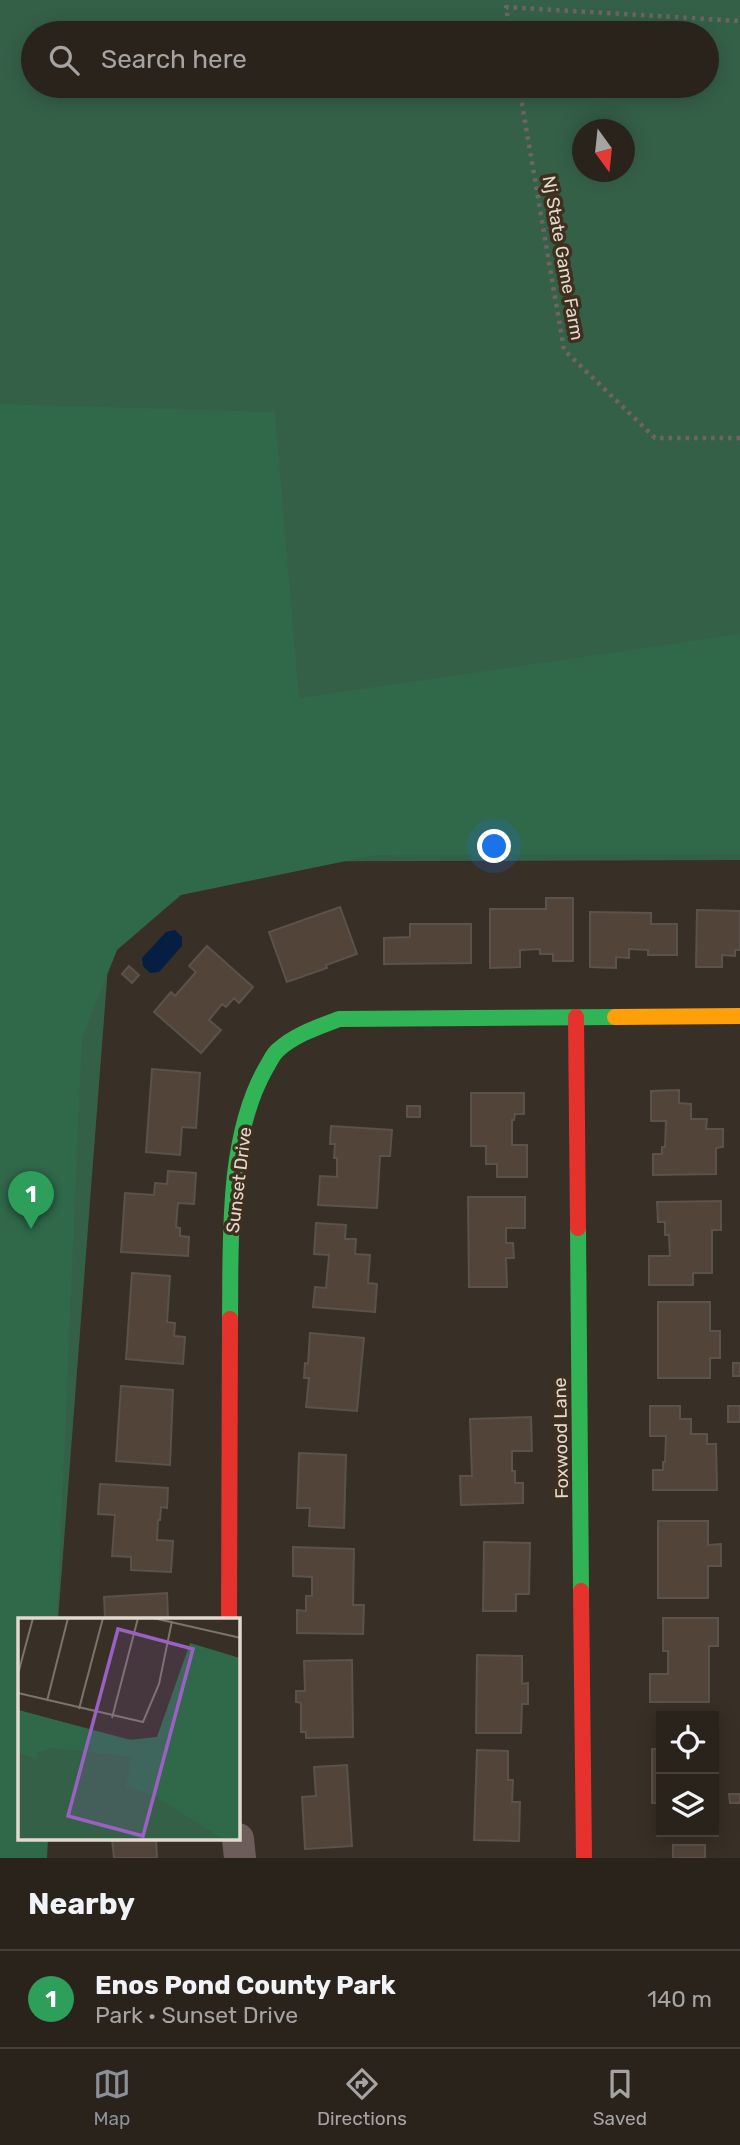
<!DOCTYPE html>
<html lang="en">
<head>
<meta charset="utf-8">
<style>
  body { margin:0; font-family:Rubik,sans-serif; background:#362f29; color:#f1f3f6 }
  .controls { position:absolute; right:21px; bottom:21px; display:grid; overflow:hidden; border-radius:0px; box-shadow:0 4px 18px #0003 }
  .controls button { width:63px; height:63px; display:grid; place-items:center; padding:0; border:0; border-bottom:2px solid #46403b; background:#2a231c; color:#f1f3f6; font:35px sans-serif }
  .compass { position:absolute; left:572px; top:119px; width:63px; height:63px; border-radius:50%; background:#2a231c; box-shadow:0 4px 18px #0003; rotate:165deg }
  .you { position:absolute; left:495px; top:847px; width:24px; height:24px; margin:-18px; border:5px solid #fff; border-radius:50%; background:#1a73e8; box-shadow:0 0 0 10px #1a73e833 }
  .badge { display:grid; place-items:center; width:46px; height:46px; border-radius:50%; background:#8c9099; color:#fff; font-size:23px; font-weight:700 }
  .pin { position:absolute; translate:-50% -58px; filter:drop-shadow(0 2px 4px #0008) }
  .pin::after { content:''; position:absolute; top:37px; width:24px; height:21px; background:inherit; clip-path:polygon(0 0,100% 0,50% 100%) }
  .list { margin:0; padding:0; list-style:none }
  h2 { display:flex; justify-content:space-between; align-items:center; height:91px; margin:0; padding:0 28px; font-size:30px }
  h2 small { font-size:23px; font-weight:400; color:#a5a4a3 }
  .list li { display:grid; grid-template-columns:46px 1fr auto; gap:21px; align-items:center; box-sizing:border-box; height:98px; padding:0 28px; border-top:2px solid #46403b }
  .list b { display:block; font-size:26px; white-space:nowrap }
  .list p { margin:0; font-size:23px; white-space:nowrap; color:#a5a4a3 }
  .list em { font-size:23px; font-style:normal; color:#a5a4a3 }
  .icon { flex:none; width:38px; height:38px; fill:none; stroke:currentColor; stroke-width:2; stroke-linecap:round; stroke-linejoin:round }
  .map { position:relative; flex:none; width:740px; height:1858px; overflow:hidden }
  .search { position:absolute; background:#2a231c; box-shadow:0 4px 18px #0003; left:21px; right:21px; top:21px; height:77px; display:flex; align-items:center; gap:18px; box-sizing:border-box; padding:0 24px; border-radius:38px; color:#a5a4a3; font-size:26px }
  .sheet { height:189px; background:#2a231c }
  nav { display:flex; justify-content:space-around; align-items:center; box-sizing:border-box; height:98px; border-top:2px solid #46403b; background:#2a231c; font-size:19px; color:#a5a4a3 }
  nav a { display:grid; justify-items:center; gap:4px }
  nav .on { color:#8c9099 }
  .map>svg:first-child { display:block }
</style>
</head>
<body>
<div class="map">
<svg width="740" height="1858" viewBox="0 0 740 1858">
  <rect width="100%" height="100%" fill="#382f26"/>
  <path fill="#356048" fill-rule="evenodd" d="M 0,0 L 740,0 L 740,860 L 116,862 L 58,1620 L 19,1620 L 19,1839 L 0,1858 ZM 33,33 L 707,33 L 707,86 L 33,86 ZM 582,130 L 624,130 L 624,172 L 582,172 Z"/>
  <path fill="#30684a" d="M 0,404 L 275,412 L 299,698 L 740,634 L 740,854 L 375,855 L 181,895 L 117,950 L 82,1038 L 57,1620 L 19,1620 L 19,1839 L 48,1839 L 47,1858 L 0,1858 Z"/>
  <path fill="#051e42" d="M 175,930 L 182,937 L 182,946 L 159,972 L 150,973 L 143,966 L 142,958 L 166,932 Z"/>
  <path fill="#524439" stroke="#5b524b" stroke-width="2" d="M 546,898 L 573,898 L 573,961 L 553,961 L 553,954 L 540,954 L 540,949 L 520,950 L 520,967 L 490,968 L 490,909 L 546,909 Z
    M 340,907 L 357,954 L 326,965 L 327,968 L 287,982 L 269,932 Z
    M 697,910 L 740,911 L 740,950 L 735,950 L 735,956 L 722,955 L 722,967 L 696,967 Z
    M 590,912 L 651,913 L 651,924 L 677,924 L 677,955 L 648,955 L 648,950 L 629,949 L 629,958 L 616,957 L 616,968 L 590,967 Z
    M 410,924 L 471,924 L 471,963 L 384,964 L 384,938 L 410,937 Z
    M 207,946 L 253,987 L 239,1003 L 234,998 L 226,1007 L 222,1004 L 209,1020 L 221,1030 L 201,1053 L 154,1012 L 171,992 L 175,996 L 196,972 L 189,966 Z
    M 129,966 L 139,975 L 132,983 L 122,974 Z
    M 152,1069 L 200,1073 L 196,1128 L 182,1127 L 180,1155 L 146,1152 Z
    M 679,1090 L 679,1103 L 691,1104 L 691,1119 L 707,1119 L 706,1129 L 723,1129 L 723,1147 L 716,1148 L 716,1174 L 653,1175 L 653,1154 L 662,1154 L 662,1147 L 665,1147 L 666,1121 L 651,1121 L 651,1091 Z
    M 471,1093 L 524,1093 L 524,1114 L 515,1114 L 514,1120 L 512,1120 L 512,1145 L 527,1145 L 527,1177 L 497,1177 L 497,1164 L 486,1164 L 486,1146 L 471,1146 Z
    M 407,1106 L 420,1106 L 420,1117 L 407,1117 Z
    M 331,1126 L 392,1130 L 390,1156 L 380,1156 L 377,1208 L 318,1205 L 320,1176 L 337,1177 L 337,1158 L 334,1158 L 335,1144 L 330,1144 Z
    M 168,1171 L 196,1173 L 194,1204 L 178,1203 L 176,1227 L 180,1228 L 180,1236 L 189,1237 L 188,1256 L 121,1252 L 125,1193 L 154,1195 L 155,1183 L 167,1184 Z
    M 468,1197 L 525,1197 L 525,1228 L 506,1228 L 506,1243 L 513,1243 L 514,1258 L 506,1258 L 507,1287 L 469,1287 Z
    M 721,1201 L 721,1230 L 712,1230 L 712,1273 L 693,1273 L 693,1285 L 649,1285 L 649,1256 L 670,1256 L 669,1235 L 665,1235 L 665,1222 L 658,1222 L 657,1202 Z
    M 316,1223 L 346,1225 L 345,1239 L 356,1239 L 355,1254 L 370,1255 L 368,1283 L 377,1284 L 375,1312 L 313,1307 L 315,1287 L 326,1288 L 329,1255 L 314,1254 Z
    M 132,1273 L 170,1276 L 167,1322 L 175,1323 L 174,1336 L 185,1337 L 183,1364 L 126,1359 Z
    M 658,1302 L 710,1302 L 710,1331 L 720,1331 L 720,1358 L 710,1358 L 710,1378 L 658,1378 Z
    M 310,1333 L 364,1338 L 357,1411 L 306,1407 L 309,1378 L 304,1378 L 305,1363 L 308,1364 Z
    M 733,1363 L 740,1363 L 740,1376 L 733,1376 Z
    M 121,1386 L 173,1390 L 170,1465 L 116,1461 Z
    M 650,1406 L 680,1406 L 680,1419 L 691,1419 L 691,1434 L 707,1434 L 707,1444 L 716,1444 L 717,1490 L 653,1490 L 653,1470 L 663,1470 L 663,1462 L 665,1462 L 666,1436 L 650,1436 Z
    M 728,1406 L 740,1406 L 740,1422 L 728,1422 Z
    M 531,1417 L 532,1451 L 512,1451 L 512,1471 L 515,1471 L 515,1483 L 523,1483 L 523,1503 L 461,1505 L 460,1476 L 472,1476 L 470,1419 Z
    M 299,1453 L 346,1455 L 344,1528 L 309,1526 L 310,1508 L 297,1508 Z
    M 100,1484 L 168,1488 L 167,1508 L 161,1507 L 160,1520 L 158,1520 L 157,1540 L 173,1541 L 171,1572 L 131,1570 L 131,1557 L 112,1556 L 115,1515 L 98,1514 Z
    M 658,1521 L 708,1521 L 708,1545 L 721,1544 L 721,1566 L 708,1566 L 708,1598 L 658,1598 Z
    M 484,1542 L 530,1543 L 529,1594 L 516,1594 L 516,1611 L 483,1611 Z
    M 293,1547 L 354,1549 L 353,1605 L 364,1605 L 363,1634 L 297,1633 L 297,1610 L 306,1611 L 306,1596 L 312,1596 L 312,1577 L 293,1576 Z
    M 167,1593 L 168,1618 L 157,1620 L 105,1618 L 104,1597 Z
    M 663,1618 L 718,1618 L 718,1646 L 709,1646 L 709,1702 L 650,1702 L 650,1674 L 668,1674 L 668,1651 L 663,1651 Z
    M 477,1655 L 522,1656 L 522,1684 L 528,1683 L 528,1704 L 522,1704 L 521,1733 L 476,1733 Z
    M 352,1660 L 353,1737 L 306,1738 L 306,1732 L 301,1732 L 301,1703 L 296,1702 L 296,1691 L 305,1691 L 304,1661 Z
    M 652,1749 L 661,1749 L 661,1803 L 652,1803 Z
    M 477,1750 L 508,1751 L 508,1780 L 513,1780 L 512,1802 L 520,1802 L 519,1841 L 474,1840 Z
    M 347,1765 L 352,1846 L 305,1849 L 302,1797 L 316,1796 L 314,1767 Z
    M 729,1794 L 740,1794 L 740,1803 L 730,1803 Z
    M 112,1839 L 156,1839 L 157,1858 L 114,1858 Z
    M 673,1845 L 705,1845 L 705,1858 L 673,1858 Z"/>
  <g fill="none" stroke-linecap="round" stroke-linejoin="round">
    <path stroke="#706461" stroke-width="4.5" stroke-dasharray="3.5 5" stroke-linecap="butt" d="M 510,33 L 506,7 L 740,21
      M 519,86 L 564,350 L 655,438 L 740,438"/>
    <path stroke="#6c5c5a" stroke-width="32" d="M 238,1839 L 240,1858"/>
    <path stroke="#30b455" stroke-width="16" d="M 578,1228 L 581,1591
      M 230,1319 C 231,1240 226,1138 266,1068 C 270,1062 272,1055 278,1050 C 294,1035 318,1027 339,1019 L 615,1017"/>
    <path stroke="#ff9f0a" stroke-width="16" d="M 615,1017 L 740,1016"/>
    <path stroke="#e5322d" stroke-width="16" d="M 576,1017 L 578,1228
      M 581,1591 L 584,1858
      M 229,1620 L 230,1319"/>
  </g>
  <g text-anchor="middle" stroke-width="7" stroke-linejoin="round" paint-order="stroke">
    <g font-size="18" fill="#e3d9cf" stroke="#3f2f1f">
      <text transform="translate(563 258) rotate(80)" y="6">Nj State Game Farm</text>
      <text transform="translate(239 1180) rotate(-83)" y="6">Sunset Drive</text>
      <text transform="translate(561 1438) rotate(-91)" y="6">Foxwood Lane</text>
    </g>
  </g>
  <g transform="translate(18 1618)">
    <rect width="222" height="222" fill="#382f26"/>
    <path d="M 172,27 L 222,222 L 0,222 L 0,92 L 136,128 Z" fill="#356048"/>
    <path d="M 172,25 L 222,40 L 222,222 L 207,222 L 135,177 L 108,169 L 113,139 L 35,130 L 19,134 L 21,141 L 0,135 L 0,92 L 110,122 L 139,119 Z" fill="#30684a"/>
    <path fill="none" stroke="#7c736a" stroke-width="2" d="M 135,0 L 223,20M 0,56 L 15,0M 0,75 L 125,104 L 141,66 L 154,3M 29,83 L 50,0M 61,91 L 85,0M 94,100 L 120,0"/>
    <path fill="#9a60c4" fill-opacity="0.15" stroke="#9a60c4" stroke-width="3.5" d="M 100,11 L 175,31 L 125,218 L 50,198 Z"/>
    <rect width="222" height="222" fill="none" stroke="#e3d9cf" stroke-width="3.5"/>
  </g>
</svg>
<div class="controls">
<button><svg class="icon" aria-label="locate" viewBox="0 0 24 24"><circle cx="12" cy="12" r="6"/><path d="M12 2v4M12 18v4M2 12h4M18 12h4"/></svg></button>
<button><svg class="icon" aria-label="layers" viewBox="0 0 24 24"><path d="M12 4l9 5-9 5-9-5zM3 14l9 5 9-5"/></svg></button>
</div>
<svg class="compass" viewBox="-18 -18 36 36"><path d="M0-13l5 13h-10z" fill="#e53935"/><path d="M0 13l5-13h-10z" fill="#a5a4a3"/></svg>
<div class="you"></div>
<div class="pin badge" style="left:31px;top:1229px;background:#2e9e5b">1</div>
<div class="search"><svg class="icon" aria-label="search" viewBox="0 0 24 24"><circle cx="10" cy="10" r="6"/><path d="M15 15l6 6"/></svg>Search here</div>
</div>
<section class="sheet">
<h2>Nearby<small></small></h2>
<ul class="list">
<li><span class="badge" style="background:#2e9e5b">1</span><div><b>Enos Pond County Park</b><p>Park · Sunset Drive</p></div><em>140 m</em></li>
</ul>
</section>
<nav>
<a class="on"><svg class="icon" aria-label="map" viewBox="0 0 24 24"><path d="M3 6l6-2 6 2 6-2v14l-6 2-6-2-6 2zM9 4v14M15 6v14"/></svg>Map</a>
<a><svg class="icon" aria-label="directions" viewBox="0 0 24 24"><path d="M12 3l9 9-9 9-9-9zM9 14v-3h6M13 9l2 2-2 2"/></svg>Directions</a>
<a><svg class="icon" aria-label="saved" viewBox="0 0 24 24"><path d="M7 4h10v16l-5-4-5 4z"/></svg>Saved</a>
</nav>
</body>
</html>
